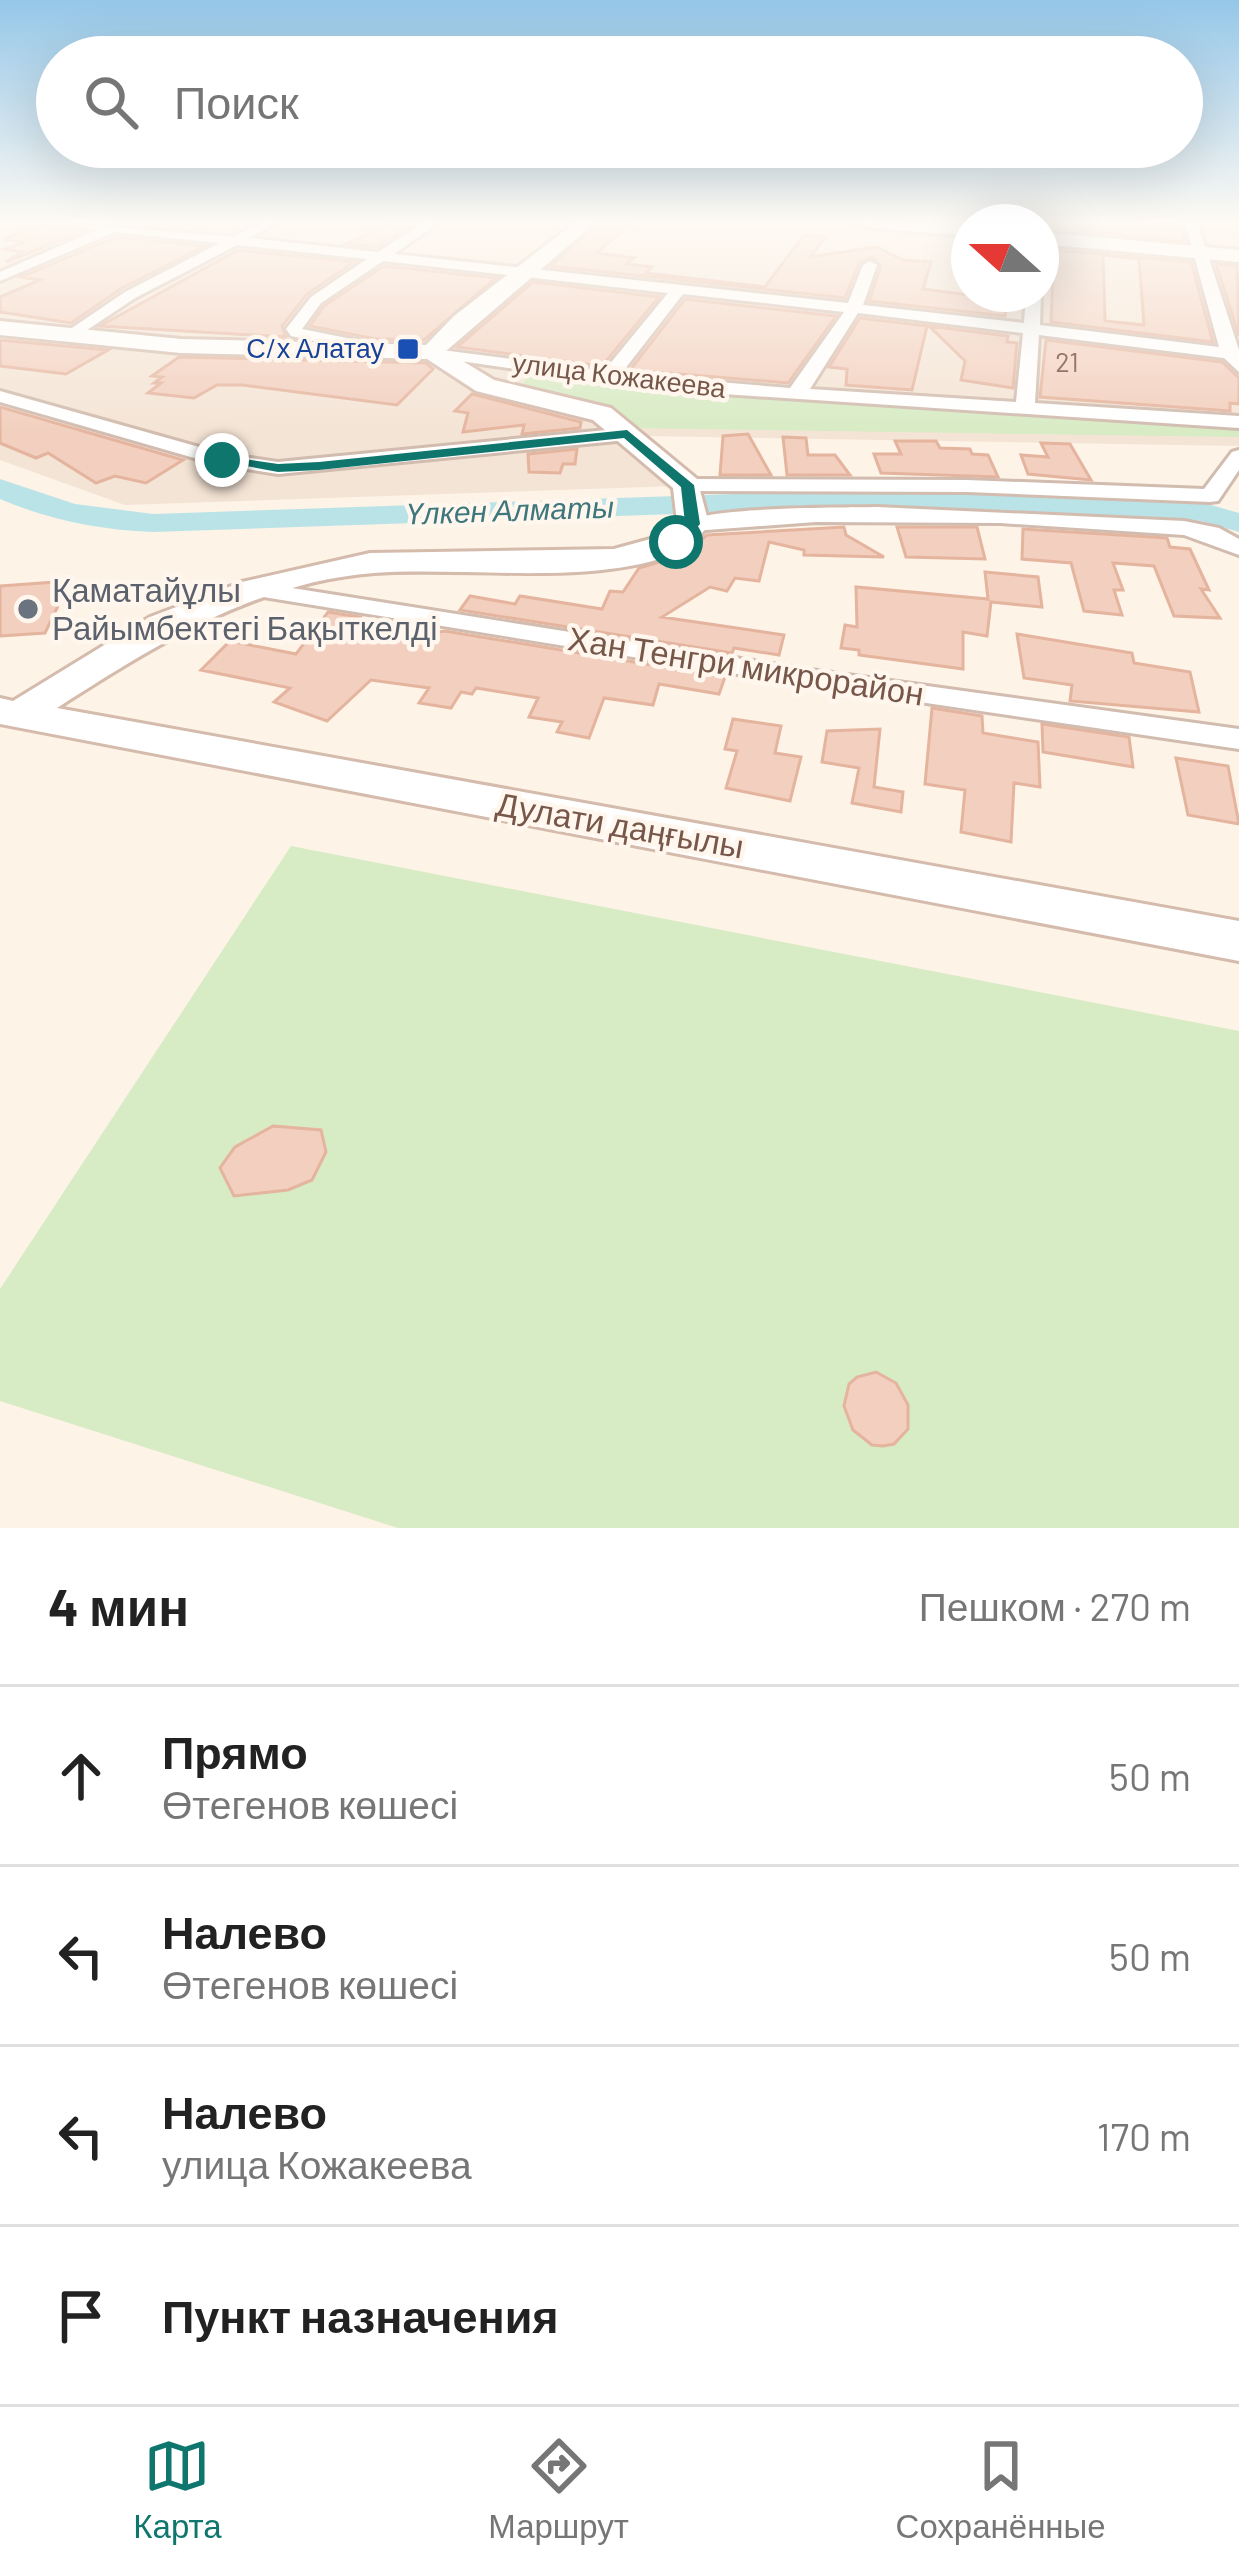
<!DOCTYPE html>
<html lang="ru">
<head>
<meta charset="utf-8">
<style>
  body { margin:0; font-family:Barlow,sans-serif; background:#f2f2f2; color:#222 }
  .compass { position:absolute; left:951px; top:204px; width:108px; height:108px; border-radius:50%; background:#fff; box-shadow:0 12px 48px #0002; rotate:291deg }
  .stop { position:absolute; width:36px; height:36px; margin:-27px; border:9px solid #0f766e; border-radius:50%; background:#fff }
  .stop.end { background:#0f766e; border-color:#fff; box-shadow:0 3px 12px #0008 }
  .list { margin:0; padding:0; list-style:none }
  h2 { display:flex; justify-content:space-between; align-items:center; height:156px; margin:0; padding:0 48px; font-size:51px }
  h2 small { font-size:39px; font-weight:400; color:#767676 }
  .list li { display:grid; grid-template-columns:78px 1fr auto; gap:36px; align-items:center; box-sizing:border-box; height:180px; padding:0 48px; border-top:3px solid #e0e0e0 }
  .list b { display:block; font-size:45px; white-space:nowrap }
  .list p { margin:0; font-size:39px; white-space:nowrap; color:#767676 }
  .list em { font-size:39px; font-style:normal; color:#767676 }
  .icon { flex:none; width:66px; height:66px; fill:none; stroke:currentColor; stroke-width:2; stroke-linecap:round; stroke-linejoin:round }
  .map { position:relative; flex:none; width:1239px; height:1528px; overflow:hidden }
  .search { position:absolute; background:#fff; box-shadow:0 12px 48px #0002; left:36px; right:36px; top:36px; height:132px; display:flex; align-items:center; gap:30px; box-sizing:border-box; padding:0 42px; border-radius:66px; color:#767676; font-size:45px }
  .sheet { height:876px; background:#fff }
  nav { display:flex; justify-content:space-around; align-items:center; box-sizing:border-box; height:168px; border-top:3px solid #e0e0e0; background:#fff; font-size:33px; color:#767676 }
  nav a { display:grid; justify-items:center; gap:6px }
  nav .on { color:#0f766e }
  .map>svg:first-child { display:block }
</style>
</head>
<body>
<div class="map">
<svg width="1239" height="1528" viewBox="0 0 1239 1528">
  <rect width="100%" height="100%" fill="#fdf3e7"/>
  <path fill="#f4e4d5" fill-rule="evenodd" d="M 0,222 L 1239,222 L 1239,446 L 648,436 L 705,485 L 125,505 L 0,460 ZM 969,222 L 1041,222 L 1041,294 L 969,294 Z"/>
  <path fill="#d7ebc4" d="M 528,376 L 1239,426 L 1239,437 L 632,428 L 607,407 L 522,384 Z
    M 291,846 L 1239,1031 L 1239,1528 L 398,1528 L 0,1401 L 0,1289 Z"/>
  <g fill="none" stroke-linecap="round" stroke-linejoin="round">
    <path fill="#bae3e7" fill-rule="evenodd" d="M 0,479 L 75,504 L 153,514 L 910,488 L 1204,503 L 1239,513 L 1239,532 L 1201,521 L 910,506 L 153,532 C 100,530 49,520 0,499 Z"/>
  </g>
  <path fill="#f2cfbe" stroke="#e5b49e" stroke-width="3" fill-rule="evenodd" d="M 50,222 L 82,232 L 6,262 L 22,252 L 5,249 L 24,242 L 3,239 Z
    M 392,222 L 416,222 L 377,247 L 346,244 Z
    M 600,222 L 634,222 L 596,253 L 634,258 L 626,264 L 652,267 L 646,273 L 765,287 L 804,235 L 826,237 L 810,257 L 876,247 L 903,260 L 931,262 L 923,289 L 1007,300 L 1005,316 L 869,301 L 881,266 L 872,257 L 859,263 L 845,298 L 551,266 Z
    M 1083,222 L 1181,223 L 1185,241 L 1083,231 Z
    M 116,237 L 205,246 L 122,288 L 71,323 L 0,312 L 0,297 L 40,280 L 21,277 Z
    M 238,250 L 354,262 L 307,294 L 282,326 L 286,337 L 100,326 Z
    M 1054,250 L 1191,262 L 1213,342 L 1051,322 ZM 1103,255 L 1139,259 L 1144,325 L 1105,321 Z
    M 1216,264 L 1237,266 L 1239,336 Z
    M 384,266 L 496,278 L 424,340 L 375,339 L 310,326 L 324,306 Z
    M 533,282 L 659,297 L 602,366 L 457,347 Z
    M 685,299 L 836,316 L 788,383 L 630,370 Z
    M 860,318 L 927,326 L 912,390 L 846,385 L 847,369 L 829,367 Z
    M 929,326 L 1008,336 L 1007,342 L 1017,343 L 1013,388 L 961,380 L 965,361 Z
    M 0,340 L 108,350 L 66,374 L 0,366 Z
    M 1046,340 L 1222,362 L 1239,378 L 1239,404 L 1230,403 L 1230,411 L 1040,397 Z
    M 179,357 L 426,363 L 433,369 L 397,405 L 242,385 L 217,385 L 194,398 L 148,393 L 161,383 L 154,383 L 162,377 L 152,376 Z
    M 472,394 L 581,422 L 580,428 L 522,434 L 524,425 L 463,432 L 468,413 L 455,411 Z
    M 0,407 L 183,460 L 146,483 L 115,476 L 96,483 L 48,453 L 36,458 L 0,443 Z
    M 748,434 L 771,475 L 720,475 L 723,436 Z
    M 783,437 L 806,438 L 808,455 L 835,455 L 850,475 L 787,475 Z
    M 895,441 L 936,441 L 940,448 L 970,449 L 972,454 L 988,455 L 998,477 L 881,473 L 874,454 L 901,454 Z
    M 1041,443 L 1070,444 L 1091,480 L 1028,474 L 1021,455 L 1048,457 Z
    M 577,449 L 575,464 L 563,464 L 560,473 L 529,472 L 528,454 Z
    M 844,527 L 846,535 L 884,557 L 804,555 L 804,550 L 769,542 L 759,581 L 735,578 L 727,591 L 710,587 L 662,617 L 784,635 L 779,655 L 734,648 L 732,653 L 460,610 L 470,596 L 515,604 L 520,596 L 602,609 L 610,591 L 623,592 L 639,568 L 686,554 L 707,535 Z
    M 897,527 L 977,527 L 985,559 L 906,557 Z
    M 1023,529 L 1167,538 L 1170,547 L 1190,549 L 1209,590 L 1201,589 L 1220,618 L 1174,616 L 1154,566 L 1113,563 L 1123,590 L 1114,590 L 1122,615 L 1084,611 L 1071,563 L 1022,559 Z
    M 985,572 L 1038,577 L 1042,607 L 991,602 L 987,636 L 963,632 L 963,669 L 859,655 L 859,650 L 841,648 L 845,625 L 857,627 L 856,587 L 988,599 Z
    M 70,581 L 45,633 L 0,636 L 0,586 Z
    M 328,612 L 360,617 L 350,628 L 427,639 L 431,633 L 445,631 L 725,677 L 719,694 L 659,684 L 653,705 L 604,698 L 589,738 L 557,732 L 562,722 L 529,717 L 538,698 L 476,688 L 472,694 L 461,692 L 451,708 L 419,703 L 429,688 L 371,680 L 327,721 L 274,702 L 290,688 L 201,670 L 230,641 L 296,654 Z
    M 1017,634 L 1132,653 L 1134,663 L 1190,672 L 1199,712 L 1070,701 L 1072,685 L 1024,678 Z
    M 932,708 L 982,716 L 983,733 L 1038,742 L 1040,787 L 1014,783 L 1011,842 L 961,832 L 965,790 L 925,784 Z
    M 733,719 L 781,726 L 775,753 L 801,757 L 790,801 L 726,788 L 737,751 L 725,749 Z
    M 1042,724 L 1129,737 L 1133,767 L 1043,752 Z
    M 880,729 L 874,787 L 903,792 L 901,812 L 852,803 L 859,768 L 822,762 L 827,731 Z
    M 1176,758 L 1228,766 L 1239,824 L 1188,815 Z
    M 273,1126 L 321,1130 L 326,1152 L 312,1180 L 288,1190 L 234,1196 L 220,1168 L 235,1147 Z
    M 876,1372 L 896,1383 L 908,1405 L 908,1429 L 894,1444 L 883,1446 L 872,1445 L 853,1430 L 844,1406 L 849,1384 L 857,1377 Z"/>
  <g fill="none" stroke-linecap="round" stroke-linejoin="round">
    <defs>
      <path id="street" d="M 55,222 L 233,237 L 262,222 L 277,222 L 249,238 L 378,252 L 425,222 L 439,222 L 394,254 L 848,303 L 863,265 L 870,261 L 877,265 L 863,305 L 1024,323 L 1026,294 L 1041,293 L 1040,325 L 1219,347 L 1185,222 L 1197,222 L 1239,350 L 1239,372 L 1224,358 L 1039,335 L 1035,403 L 1239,416 L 1239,428 L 663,390 L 432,357 L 424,352 L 426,348 L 604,371 L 668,293 L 383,261 L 321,303 L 302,329 L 391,347 L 391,355 L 385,356 L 291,336 L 286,329 L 311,297 L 367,259 L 237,245 L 135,298 L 72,340 L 64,335 L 66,332 L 125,292 L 220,243 L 115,232 L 0,281 L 0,272 L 97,230 ZM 683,294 L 844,312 L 790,388 L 621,374 ZM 858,313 L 1023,333 L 1016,402 L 810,389 Z
        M 1040,222 L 1052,222 L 1041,238 Z
        M 0,391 L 224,454 L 278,462 L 627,428 L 637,434 L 627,440 L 278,474 L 215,464 L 0,402 Z
        M 1239,450 L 1239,470 L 1218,501 L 1210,502 L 967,492 L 687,491 L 676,485 L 687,479 L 967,480 L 1204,489 L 1232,452 Z
        M 877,507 L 1184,521 L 1219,528 L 1239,539 L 1239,555 L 1184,535 L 1000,523 L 816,522 L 693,531 L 682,524 C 703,506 842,508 877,507 Z
        M 254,582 L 811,670 L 1239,729 L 1239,749 L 811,686 L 245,594 L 245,584 Z"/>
      <path id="secondary" d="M 576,222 L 596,222 L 446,351 L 494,380 L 611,408 L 697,479 L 709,524 C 702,533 694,545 684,550 C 600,588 466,566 374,573 C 255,582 154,646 57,708 L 1239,921 L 1239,961 L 0,724 L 0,698 L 13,701 L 150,617 L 242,582 L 370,553 L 614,549 L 665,535 L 677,522 L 673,488 L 593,420 L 476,391 L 427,359 L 181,353 L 0,335 L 0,321 L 181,339 L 426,345 L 454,316 Z
        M 856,222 L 969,226 L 969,236 L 865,227 Z
        M 1041,232 L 1239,250 L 1239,262 L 1041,244 Z"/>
    </defs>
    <use href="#street" stroke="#d1bcaf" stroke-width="6"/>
    <use href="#secondary" stroke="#d4bbac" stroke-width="6"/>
    <use href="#street" fill="#fff" fill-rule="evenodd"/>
    <use href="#secondary" fill="#fff" fill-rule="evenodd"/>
  </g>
  <linearGradient id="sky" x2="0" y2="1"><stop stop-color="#95c7e8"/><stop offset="0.51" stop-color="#fefaf4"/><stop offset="1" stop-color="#fefaf4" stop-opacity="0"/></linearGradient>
  <rect width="1239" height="435" fill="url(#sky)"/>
  <path fill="#0f766e" d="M 627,430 L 694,485 L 700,524 L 681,545 L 668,542 L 685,523 L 681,487 L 624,438 L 319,470 L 278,472 L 215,460 L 222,456 L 278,464 L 319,462 Z"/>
  <rect fill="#1a4fb4" stroke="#fff7ed" stroke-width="4.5" x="396" y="337" width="24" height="24" rx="6"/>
  <circle fill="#6b7280" stroke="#fff7ed" stroke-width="4.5" cx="28" cy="609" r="12"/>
  <g text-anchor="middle" stroke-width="9" stroke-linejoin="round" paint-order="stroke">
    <g font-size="27" fill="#164399" stroke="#fff7ed" text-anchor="end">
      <text x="384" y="358">С/х Алатау</text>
    </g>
    <g font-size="27" fill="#967567">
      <text x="1067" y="372">21</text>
    </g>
    <g font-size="27" fill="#77574a" stroke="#fff7ed">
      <text transform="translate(619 376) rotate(7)" y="9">улица Кожакеева</text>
    </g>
    <g font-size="30" font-style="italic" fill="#3d767c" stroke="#fff7ed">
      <text transform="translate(510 511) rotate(-2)" y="10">Үлкен Алматы</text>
    </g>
    <g font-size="33" fill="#5b616d" stroke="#fff7ed" text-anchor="start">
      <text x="52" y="602">Қаматайұлы<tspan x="52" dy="38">Райымбектегі Бақыткелді</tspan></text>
    </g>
    <g font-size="33" fill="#77574a" stroke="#fff7ed">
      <text transform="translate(746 666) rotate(9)" y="12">Хан Тенгри микрорайон</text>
      <text transform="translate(620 825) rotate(10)" y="12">Дулати даңғылы</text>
    </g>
  </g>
</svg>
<svg class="compass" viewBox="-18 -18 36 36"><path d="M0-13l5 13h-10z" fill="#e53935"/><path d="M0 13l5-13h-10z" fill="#767676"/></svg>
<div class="stop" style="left:676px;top:542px"></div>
<div class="stop end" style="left:222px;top:460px"></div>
<div class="search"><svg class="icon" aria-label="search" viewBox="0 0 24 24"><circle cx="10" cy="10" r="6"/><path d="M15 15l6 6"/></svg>Поиск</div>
</div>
<section class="sheet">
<h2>4 мин<small>Пешком · 270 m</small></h2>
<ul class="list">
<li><svg class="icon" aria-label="ahead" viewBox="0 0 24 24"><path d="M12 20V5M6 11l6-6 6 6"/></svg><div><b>Прямо</b><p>Өтегенов көшесі</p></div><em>50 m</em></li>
<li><svg class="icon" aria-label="left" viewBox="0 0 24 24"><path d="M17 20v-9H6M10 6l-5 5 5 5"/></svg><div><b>Налево</b><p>Өтегенов көшесі</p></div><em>50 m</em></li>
<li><svg class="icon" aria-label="left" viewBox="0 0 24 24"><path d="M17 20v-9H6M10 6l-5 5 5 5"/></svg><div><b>Налево</b><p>улица Кожакеева</p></div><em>170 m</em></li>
<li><svg class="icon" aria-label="arrive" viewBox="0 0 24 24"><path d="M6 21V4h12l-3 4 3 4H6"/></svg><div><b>Пункт назначения</b></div></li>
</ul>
</section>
<nav>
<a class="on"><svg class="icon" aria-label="map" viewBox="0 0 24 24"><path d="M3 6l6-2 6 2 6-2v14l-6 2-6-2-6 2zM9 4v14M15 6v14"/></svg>Карта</a>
<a><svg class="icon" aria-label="directions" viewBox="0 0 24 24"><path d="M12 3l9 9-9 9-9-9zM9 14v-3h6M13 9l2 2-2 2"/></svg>Маршрут</a>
<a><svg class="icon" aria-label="saved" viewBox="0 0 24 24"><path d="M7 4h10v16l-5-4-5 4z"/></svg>Сохранённые</a>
</nav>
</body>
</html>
